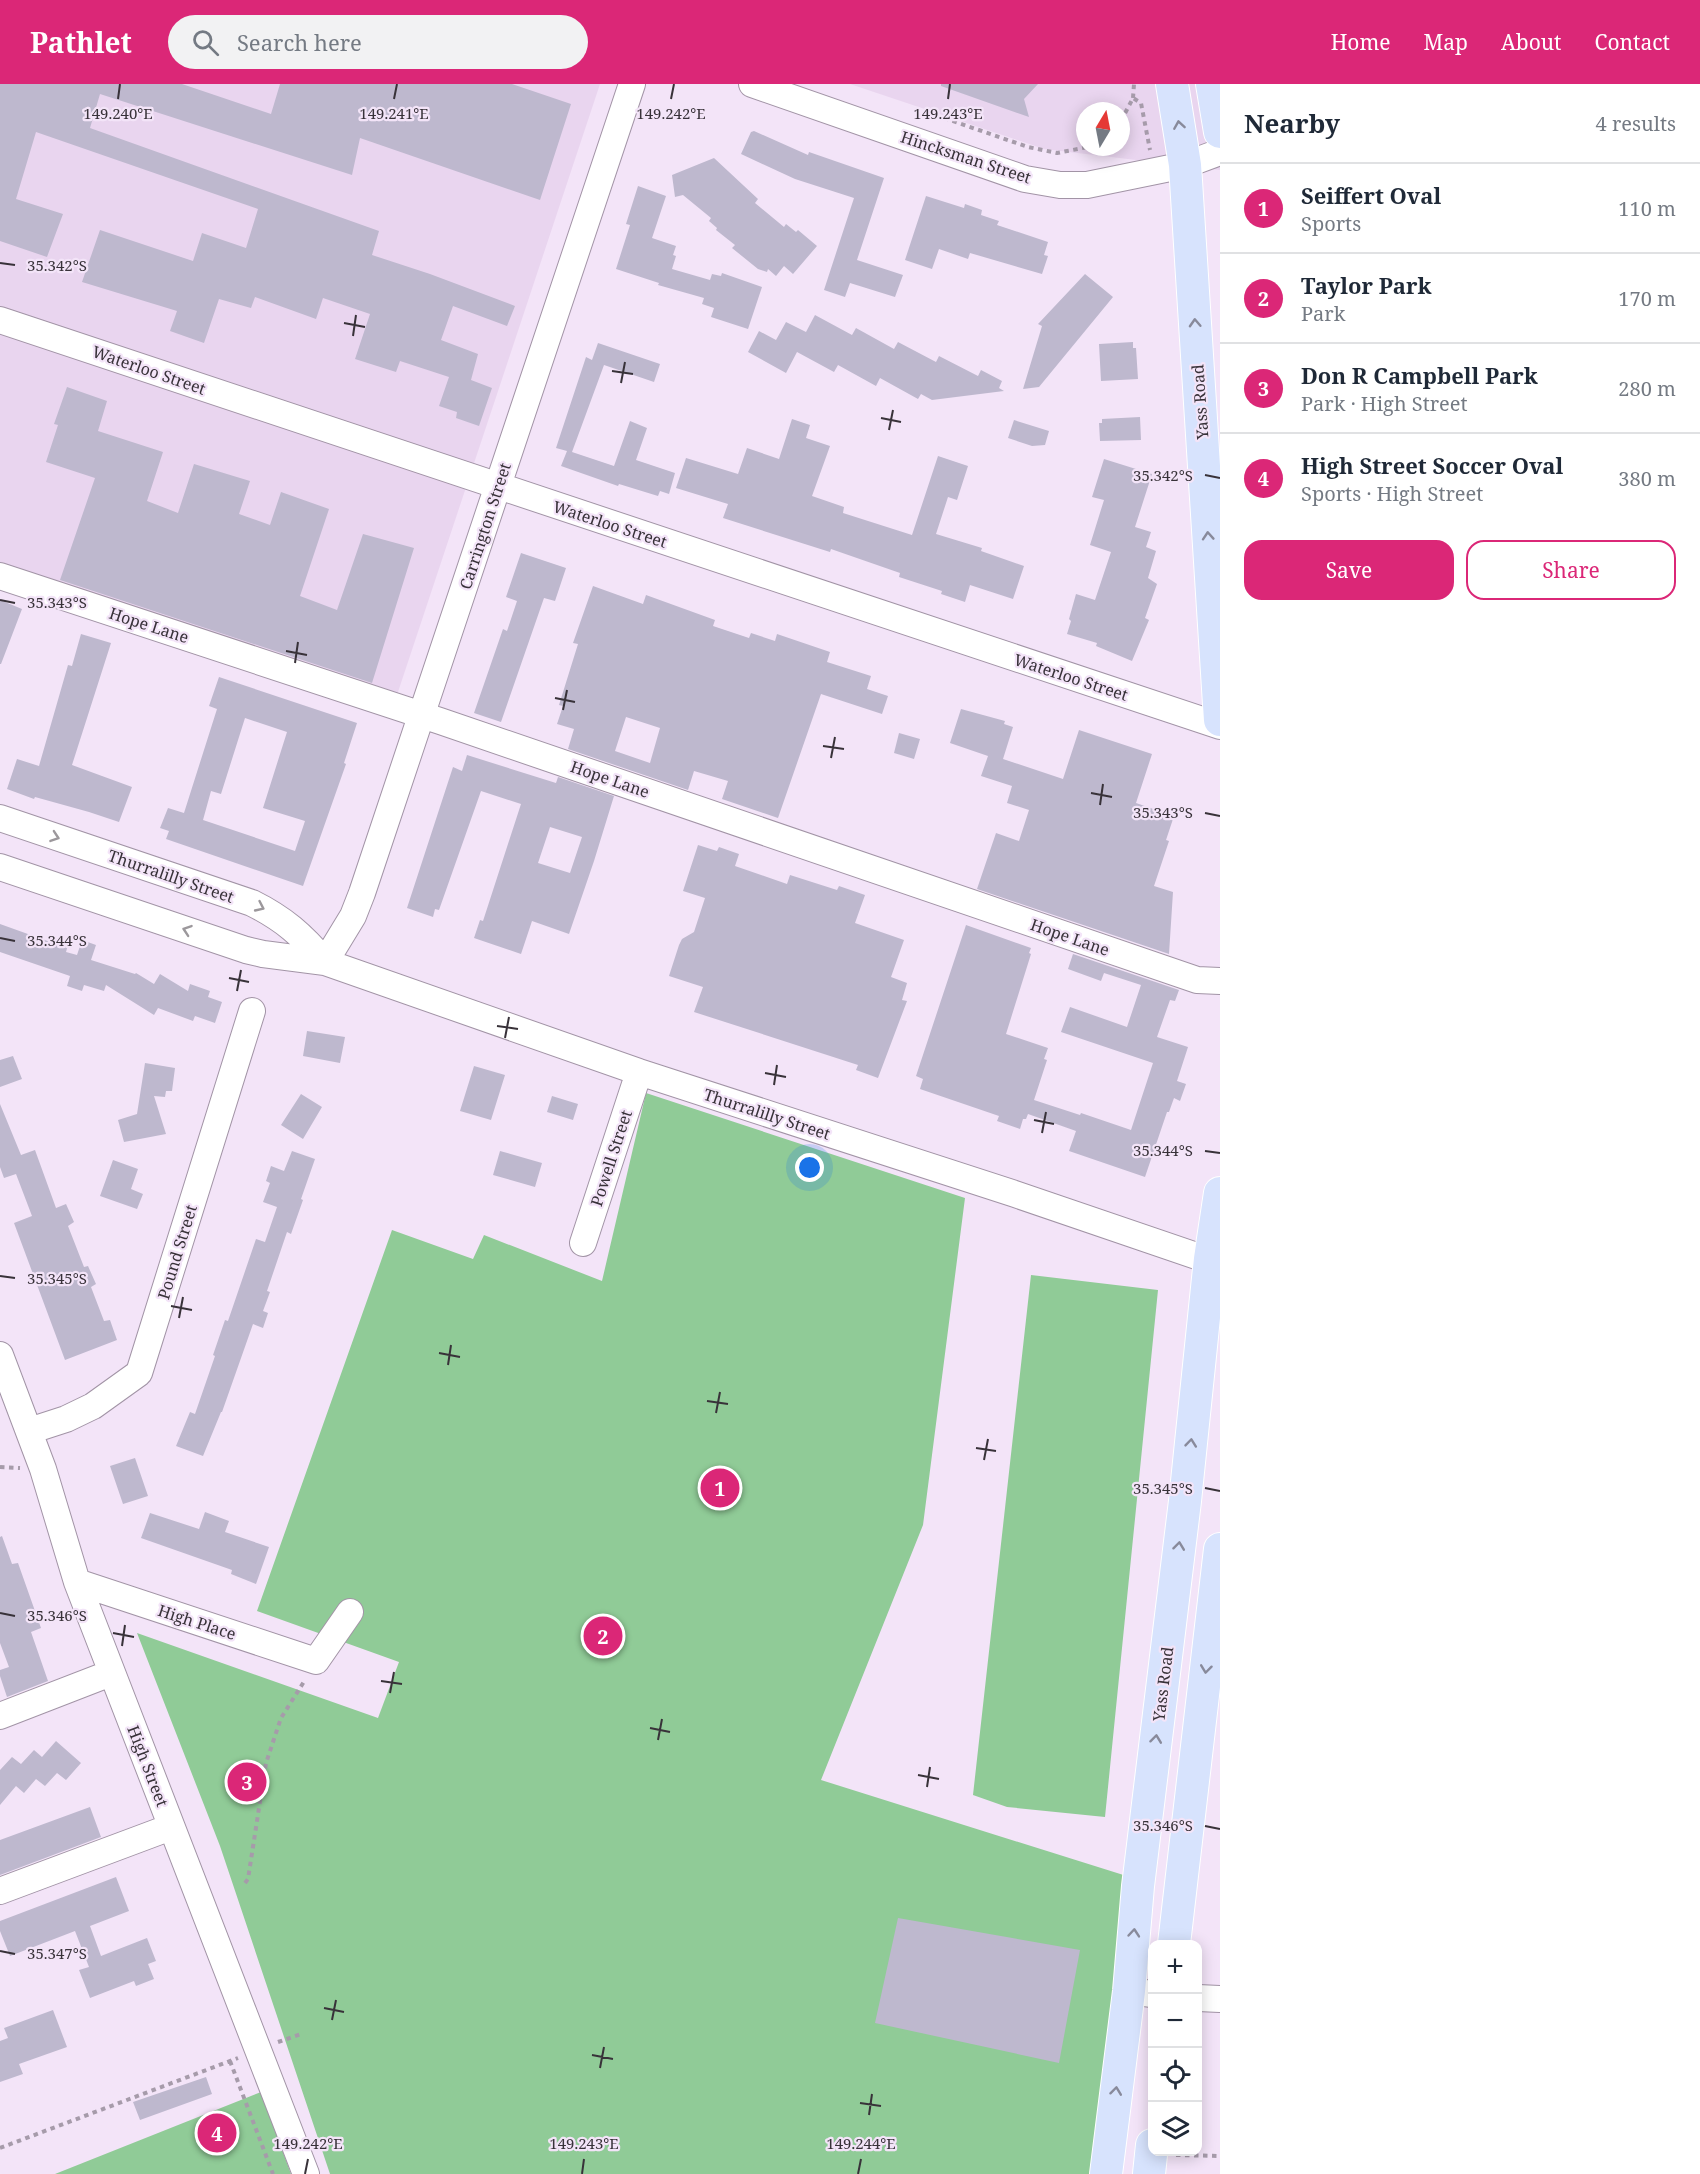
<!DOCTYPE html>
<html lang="en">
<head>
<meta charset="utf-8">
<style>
  body { margin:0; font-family:"Noto Serif",serif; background:#f2f2f3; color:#1f2937 }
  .controls { position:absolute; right:18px; bottom:18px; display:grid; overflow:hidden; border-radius:12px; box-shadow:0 3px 15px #0003 }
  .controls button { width:54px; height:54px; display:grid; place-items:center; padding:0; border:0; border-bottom:2px solid #e0e1e3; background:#fff; color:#1f2937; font:30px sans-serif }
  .compass { position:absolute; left:1076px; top:18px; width:54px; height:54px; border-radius:50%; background:#fff; box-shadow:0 3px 15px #0003; rotate:10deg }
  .you { position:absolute; left:810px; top:1084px; width:21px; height:21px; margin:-15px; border:4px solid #fff; border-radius:50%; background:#1a73e8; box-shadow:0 0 0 9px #1a73e833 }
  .badge { display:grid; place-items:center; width:39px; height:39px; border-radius:50%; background:#db2777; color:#fff; font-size:20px; font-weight:700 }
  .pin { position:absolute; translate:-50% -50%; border:3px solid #fff; box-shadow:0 2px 6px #0006 }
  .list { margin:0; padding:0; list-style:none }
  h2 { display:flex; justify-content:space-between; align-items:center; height:78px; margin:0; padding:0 24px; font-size:26px }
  h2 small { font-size:20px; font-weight:400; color:#747a83 }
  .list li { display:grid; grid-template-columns:39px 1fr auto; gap:18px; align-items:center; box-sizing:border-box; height:90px; padding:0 24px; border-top:2px solid #e0e1e3 }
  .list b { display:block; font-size:22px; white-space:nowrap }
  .list p { margin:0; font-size:20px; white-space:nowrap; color:#747a83 }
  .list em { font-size:20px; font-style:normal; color:#747a83 }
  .actions { display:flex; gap:12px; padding:18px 24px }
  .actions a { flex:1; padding:14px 0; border:2px solid #db2777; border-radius:18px; text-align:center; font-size:21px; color:#db2777 }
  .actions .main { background:#db2777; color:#fff }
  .icon { flex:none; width:33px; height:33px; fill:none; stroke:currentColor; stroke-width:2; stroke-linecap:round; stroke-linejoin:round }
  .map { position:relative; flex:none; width:1220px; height:2090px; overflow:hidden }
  header { display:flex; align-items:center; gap:36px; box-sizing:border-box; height:84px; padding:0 30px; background:#db2777; color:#fff }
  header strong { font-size:28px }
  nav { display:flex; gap:33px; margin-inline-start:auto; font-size:21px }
  .search { width:420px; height:54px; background:#f2f2f3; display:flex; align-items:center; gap:15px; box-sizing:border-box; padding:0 21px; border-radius:33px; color:#747a83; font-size:22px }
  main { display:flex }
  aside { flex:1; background:#fff }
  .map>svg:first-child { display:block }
</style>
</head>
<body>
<header>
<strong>Pathlet</strong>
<div class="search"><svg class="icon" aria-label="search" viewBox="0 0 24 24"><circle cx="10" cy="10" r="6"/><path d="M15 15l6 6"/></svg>Search here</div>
<nav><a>Home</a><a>Map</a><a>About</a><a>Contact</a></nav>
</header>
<main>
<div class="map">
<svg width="1220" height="2090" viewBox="0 0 1220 2090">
  <rect width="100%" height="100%" fill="#f3e4f8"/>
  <path fill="#e9d5ef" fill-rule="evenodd" d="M 0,0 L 600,0 L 397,611 L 0,488 Z
    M 850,0 L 1220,0 L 1220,86 L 1044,65 ZM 1085,27 L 1121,27 L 1121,63 L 1085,63 Z"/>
  <path fill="#90cb97" d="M 646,1009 L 965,1114 L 923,1441 L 821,1696 L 1133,1794 L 1100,2090 L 330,2090 L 220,1762 L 137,1549 L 378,1634 L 399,1578 L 257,1527 L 392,1146 L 473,1175 L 484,1151 L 602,1197 Z
    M 1031,1191 L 1158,1206 L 1105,1733 L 1007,1723 L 973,1711 Z
    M 261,2008 L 291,2090 L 55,2090 Z"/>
  <path fill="#beb8ce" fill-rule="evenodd" d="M 0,0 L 182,0 L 271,30 L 280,0 L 512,0 L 571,20 L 540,116 L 360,54 L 352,91 L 100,10 L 90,44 L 379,147 L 372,171 L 430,190 L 515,222 L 507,242 L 453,222 L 441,256 L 478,270 L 471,296 L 492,304 L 479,342 L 456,334 L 457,328 L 439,322 L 449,293 L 400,277 L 396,288 L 355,275 L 370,230 L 323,214 L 316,235 L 255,213 L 251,224 L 219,215 L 204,259 L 170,247 L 177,227 L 82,198 L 100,146 L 193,177 L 202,149 L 246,164 L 258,125 L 36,48 L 16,115 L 63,130 L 47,173 L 0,157 Z
    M 941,0 L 1038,0 L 1024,15 L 1029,33 L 941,2 Z
    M 754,47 L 808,71 L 809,68 L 884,94 L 857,176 L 903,191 L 895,213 L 850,199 L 845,213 L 824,206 L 854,114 L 795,95 L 741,70 L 751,48 Z
    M 714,74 L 758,115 L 755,119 L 784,143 L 786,140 L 796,148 L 798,146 L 817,162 L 793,190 L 784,182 L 776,192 L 768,185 L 767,188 L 758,185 L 732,164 L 735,161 L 716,146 L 717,144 L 709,137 L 711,134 L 683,111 L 675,113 L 672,91 Z
    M 638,102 L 666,112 L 652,154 L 676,162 L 673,171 L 676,172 L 672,185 L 710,196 L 712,190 L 721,192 L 722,189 L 762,203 L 748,245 L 711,233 L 714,224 L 702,220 L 704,214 L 658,201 L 659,199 L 616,185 L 630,141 L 626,140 Z
    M 926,112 L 964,124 L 965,120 L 982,126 L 981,131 L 999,137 L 997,141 L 1048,158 L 1044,171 L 1048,172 L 1042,190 L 970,169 L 968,175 L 939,165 L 932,185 L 905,176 Z
    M 1085,190 L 1113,213 L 1039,303 L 1023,305 L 1042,242 L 1038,240 Z
    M 815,231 L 852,251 L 856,244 L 894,265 L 898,258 L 936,278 L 939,272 L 978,292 L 981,286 L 1002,297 L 999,304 L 1004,307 L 932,316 L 921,310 L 918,315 L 880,294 L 876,302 L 838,281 L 834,288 L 797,268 L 786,289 L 748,268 L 759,247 L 776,256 L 786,238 L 806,248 Z
    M 1133,258 L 1133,264 L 1136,264 L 1138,295 L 1101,297 L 1099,260 Z
    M 598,259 L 660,280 L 654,298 L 604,281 L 572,368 L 614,382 L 630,337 L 647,344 L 636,376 L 675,389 L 669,410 L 660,407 L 658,412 L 619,400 L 618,402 L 561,382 L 567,367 L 556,364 L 586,273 L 592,276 Z
    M 67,303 L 107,317 L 98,347 L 163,368 L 147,417 L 178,429 L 194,380 L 250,397 L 239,430 L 270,441 L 281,408 L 329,425 L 300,512 L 337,526 L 363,450 L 414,464 L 372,599 L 60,496 L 95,394 L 46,378 L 58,341 L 54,340 Z
    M 1140,333 L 1141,356 L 1100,357 L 1099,339 L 1102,339 L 1102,335 Z
    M 792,335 L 810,341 L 806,354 L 830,362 L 812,412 L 844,423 L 843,429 L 912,451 L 938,372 L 968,382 L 957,416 L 948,413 L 936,450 L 982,464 L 981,467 L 1024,482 L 1013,515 L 970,501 L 965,518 L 941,510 L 942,507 L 899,493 L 900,489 L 831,465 L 830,468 L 723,434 L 728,420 L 676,404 L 686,374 L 738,390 L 747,364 L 779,375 Z
    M 1014,336 L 1049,347 L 1045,361 L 1032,362 L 1008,354 Z
    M 1104,375 L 1152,390 L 1135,443 L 1151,448 L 1146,463 L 1156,467 L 1148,494 L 1157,500 L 1145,534 L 1149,536 L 1132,577 L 1096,562 L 1097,559 L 1067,550 L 1071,537 L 1069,535 L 1076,510 L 1095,516 L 1111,468 L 1090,461 L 1104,416 L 1092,413 Z
    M 521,469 L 566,484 L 555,517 L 544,514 L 501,638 L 474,629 L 503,545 L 507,547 L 517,517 L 506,513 Z
    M 593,502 L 643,520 L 646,511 L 715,536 L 713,542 L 749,554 L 751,549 L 775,557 L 777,550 L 830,568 L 827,578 L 871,592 L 867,605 L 888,612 L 882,630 L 821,610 L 778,734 L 722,715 L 728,697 L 694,687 L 688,706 L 568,665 L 574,645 L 557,640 L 563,622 L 559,621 L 578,560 L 573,559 ZM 626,633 L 660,644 L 650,679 L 615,667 Z
    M 0,516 L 22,525 L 1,580 L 0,580 Z
    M 81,550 L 111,559 L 72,681 L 132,703 L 119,738 L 89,728 L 35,713 L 34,715 L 7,705 L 17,675 L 39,682 L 68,581 L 72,582 Z
    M 219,593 L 357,639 L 344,679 L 346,680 L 303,802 L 166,755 L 169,747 L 160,744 L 168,724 L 184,729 L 217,625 L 209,622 ZM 245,634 L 287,648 L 263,724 L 305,737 L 295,767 L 203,736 L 211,707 L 221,710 Z
    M 961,625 L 1005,637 L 1004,640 L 1013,643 L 1003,675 L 1063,695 L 1079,646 L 1152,670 L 1136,719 L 1174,732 L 1166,756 L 1169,757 L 1154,802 L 1173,808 L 1169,870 L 977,805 L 996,749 L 1019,757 L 1029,726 L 1007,719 L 1012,702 L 981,692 L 988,672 L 950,659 Z
    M 899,649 L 920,655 L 914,675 L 894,669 Z
    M 467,671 L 556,699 L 558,693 L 614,712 L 594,777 L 569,850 L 532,837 L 521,870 L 474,854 L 480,836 L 483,837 L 521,720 L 481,707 L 439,826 L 435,825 L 433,833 L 407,824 L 453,683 L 462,687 ZM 550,743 L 582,753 L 570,789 L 538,779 Z
    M 698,761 L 717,767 L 719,763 L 739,770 L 735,782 L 787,800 L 790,791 L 837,806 L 839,802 L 865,811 L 855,839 L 904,856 L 891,893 L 907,899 L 902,916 L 907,917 L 878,994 L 856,986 L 858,981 L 694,928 L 703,903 L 669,892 L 679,861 L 682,855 L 694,848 L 705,814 L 683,807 Z
    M 0,840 L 53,859 L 54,856 L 68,861 L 66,868 L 77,871 L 82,856 L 96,861 L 91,876 L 135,890 L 136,889 L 154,900 L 160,890 L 188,907 L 190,900 L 210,907 L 208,913 L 222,918 L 215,939 L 195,932 L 193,937 L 158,924 L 154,931 L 106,901 L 104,907 L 84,901 L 82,907 L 67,902 L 70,892 L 0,868 Z
    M 966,841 L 1031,864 L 1029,869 L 1031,870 L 1006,950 L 1048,964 L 1044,975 L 1047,976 L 1034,1016 L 1080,1031 L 1081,1029 L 1131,1046 L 1153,979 L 1061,948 L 1070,923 L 1127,943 L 1141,901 L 1104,889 L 1101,897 L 1068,885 L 1073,870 L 1179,906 L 1175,917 L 1170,916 L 1157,953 L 1188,963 L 1177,997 L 1186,1000 L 1180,1017 L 1174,1014 L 1169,1028 L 1167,1028 L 1145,1093 L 1069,1067 L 1076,1047 L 1028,1030 L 1026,1035 L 1023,1035 L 1020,1045 L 997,1037 L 999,1032 L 920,1005 L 923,995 L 916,992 Z
    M 307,947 L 345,953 L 340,979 L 303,972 Z
    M 13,972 L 22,995 L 0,1003 L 0,976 Z
    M 145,979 L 175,984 L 172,1007 L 166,1007 L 165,1013 L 154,1012 L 166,1050 L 124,1058 L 118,1036 L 137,1030 Z
    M 474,982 L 505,991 L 491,1036 L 460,1027 Z
    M 301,1010 L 322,1023 L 303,1055 L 281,1041 Z
    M 552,1012 L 578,1020 L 573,1036 L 547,1028 Z
    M 0,1020 L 21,1071 L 35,1066 L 56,1124 L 66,1120 L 74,1138 L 68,1142 L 84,1183 L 88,1182 L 96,1200 L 91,1203 L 104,1237 L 110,1236 L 117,1256 L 65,1276 L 14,1139 L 32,1132 L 16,1090 L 4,1094 L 0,1083 Z
    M 292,1067 L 315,1075 L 301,1115 L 303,1116 L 291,1150 L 287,1148 L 267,1207 L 270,1208 L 263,1227 L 268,1229 L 263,1244 L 253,1240 L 222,1328 L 221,1328 L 203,1372 L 176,1362 L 190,1328 L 195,1330 L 215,1272 L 213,1271 L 225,1236 L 228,1237 L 256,1155 L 265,1158 L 277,1123 L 263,1118 L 270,1099 L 266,1097 L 271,1082 L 284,1087 Z
    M 500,1067 L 542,1079 L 535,1103 L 493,1091 Z
    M 113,1076 L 138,1085 L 131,1105 L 143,1110 L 137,1125 L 100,1112 Z
    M 135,1374 L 148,1412 L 123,1420 L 110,1382 Z
    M 205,1428 L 229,1437 L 225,1448 L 269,1463 L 256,1500 L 231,1490 L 232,1486 L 141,1454 L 150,1429 L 199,1445 Z
    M 2,1452 L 12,1480 L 18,1479 L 41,1544 L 31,1548 L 48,1597 L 7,1613 L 0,1592 L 0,1586 L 9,1583 L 0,1559 L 0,1453 Z
    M 56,1657 L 81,1679 L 66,1696 L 57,1689 L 45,1702 L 36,1695 L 24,1709 L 16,1702 L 0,1721 L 0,1686 L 12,1673 L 21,1680 L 34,1666 L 42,1673 Z
    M 90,1723 L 101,1753 L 0,1791 L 0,1756 Z
    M 116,1793 L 129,1827 L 90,1842 L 101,1872 L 147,1854 L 156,1877 L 148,1880 L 154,1895 L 136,1902 L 134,1897 L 90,1914 L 79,1886 L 89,1883 L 75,1847 L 10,1872 L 0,1847 L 0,1837 Z
    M 898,1834 L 1080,1866 L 1059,1979 L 875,1939 Z
    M 53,1926 L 67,1963 L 19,1980 L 23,1990 L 0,1998 L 0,1957 L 8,1954 L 4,1944 Z
    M 206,1993 L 212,2010 L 140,2036 L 133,2018 Z"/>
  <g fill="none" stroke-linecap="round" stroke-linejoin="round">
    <defs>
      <path id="minor" d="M 752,0 L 1025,95 L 1060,101 L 1087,101 L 1185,81 L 1220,68
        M 0,236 L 1220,642
        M 0,492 L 440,637 L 1197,896 L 1220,897
        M 0,734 L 252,819 C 284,835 302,851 325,878
        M 0,783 L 246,866 L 263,870 L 325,878 L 639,988 L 1015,1110 L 1220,1180
        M 325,878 L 353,832 L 362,809 L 632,0
        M 583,1159 L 639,988
        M 0,1271 L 43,1385 L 77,1498 L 306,2090
        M 29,1347 L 66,1335 L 93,1322 L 139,1289 L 252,927
        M 77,1498 L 316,1577 L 350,1528
        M 0,1632 L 111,1589
        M 0,1807 L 171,1743
        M 1129,1907 L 1152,1910
        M 1198,1914 L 1220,1915"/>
      <path id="major" d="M 1172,0 L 1185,81 L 1220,636
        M 1212,0 L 1220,48
        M 1174,1860 L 1220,1465
        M 1106,2090 L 1129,1907 L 1138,1802 L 1185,1417 L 1210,1175 L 1220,1109
        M 1149,2090 L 1152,2061"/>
    </defs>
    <use href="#minor" stroke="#a294a6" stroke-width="28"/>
    <use href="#major" stroke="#fff" stroke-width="34"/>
    <path stroke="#a69baa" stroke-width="4" stroke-dasharray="4.5 4.5" stroke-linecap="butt" d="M 1133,14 L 1134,0
      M 944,34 L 1028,63 L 1057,69 L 1088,63
      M 1121,37 L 1133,14 L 1141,19 L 1150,66
      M 0,1383 L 20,1384
      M 245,1799 L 248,1795 L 266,1679 L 281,1634 L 305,1596
      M 278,1958 L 301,1950
      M 230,1977 L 273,2090
      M 0,2064 L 238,1974
      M 1176,2071 L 1220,2072"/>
    <use href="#minor" stroke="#fff" stroke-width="26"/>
    <use href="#major" stroke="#d7e3fd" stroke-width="32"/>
  </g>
  <defs><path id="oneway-chevron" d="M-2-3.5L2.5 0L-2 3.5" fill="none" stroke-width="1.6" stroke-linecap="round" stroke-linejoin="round" transform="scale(1.5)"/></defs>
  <g stroke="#888a9b">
    <use href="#oneway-chevron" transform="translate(1179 41) rotate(-99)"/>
    <use href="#oneway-chevron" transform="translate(1195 239) rotate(-93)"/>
    <use href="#oneway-chevron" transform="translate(1208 452) rotate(-94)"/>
    <use href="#oneway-chevron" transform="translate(1191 1359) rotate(-84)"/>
    <use href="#oneway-chevron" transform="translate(1179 1462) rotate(-83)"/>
    <use href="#oneway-chevron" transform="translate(1206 1585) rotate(97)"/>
    <use href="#oneway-chevron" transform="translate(1156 1655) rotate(-83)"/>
    <use href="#oneway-chevron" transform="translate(1134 1849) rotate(-85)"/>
    <use href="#oneway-chevron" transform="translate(1116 2007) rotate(-83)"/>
  </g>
  <g stroke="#9c989c">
    <use href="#oneway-chevron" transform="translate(55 753) rotate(19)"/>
    <use href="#oneway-chevron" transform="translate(260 823) rotate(25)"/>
    <use href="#oneway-chevron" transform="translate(187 846) rotate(-161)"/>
  </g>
  <path fill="none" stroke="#383239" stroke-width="2" d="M 118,15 L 120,0M 394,15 L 397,0M 671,15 L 674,0M 948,15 L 950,0M 0,179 L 15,181M 344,239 L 365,243M 353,252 L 356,231M 612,287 L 633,290M 621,299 L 625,278M 881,334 L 901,338M 889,346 L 893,326M 1205,391 L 1220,394M 0,516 L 15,519M 286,567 L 307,571M 295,579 L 298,558M 555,614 L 575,618M 563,626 L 567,606M 823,662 L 844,665M 831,674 L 835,653M 1091,709 L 1112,713M 1100,721 L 1103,700M 1205,729 L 1220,732M 0,854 L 15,857M 229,894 L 249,898M 237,907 L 241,886M 497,942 L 518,945M 505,954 L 509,933M 765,989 L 786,993M 774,1001 L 777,981M 1034,1036 L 1054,1040M 1042,1049 L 1046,1028M 1205,1067 L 1220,1069M 0,1192 L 15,1194M 171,1222 L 192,1226M 179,1234 L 183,1213M 439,1269 L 460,1273M 448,1281 L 451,1261M 707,1317 L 728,1320M 716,1329 L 720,1308M 976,1364 L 996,1367M 984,1376 L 988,1355M 1205,1404 L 1220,1407M 0,1529 L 15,1532M 113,1549 L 134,1553M 122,1562 L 125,1541M 381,1597 L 402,1600M 390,1609 L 394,1588M 650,1644 L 670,1648M 658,1656 L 662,1635M 918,1691 L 939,1695M 927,1703 L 930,1683M 1205,1742 L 1220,1745M 0,1867 L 15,1870M 324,1924 L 344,1928M 332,1936 L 336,1916M 592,1971 L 613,1975M 600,1984 L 604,1963M 860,2019 L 881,2022M 869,2031 L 872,2010M 305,2090 L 308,2075M 582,2090 L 584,2075M 858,2090 L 861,2075"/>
  <g text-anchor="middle" stroke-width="4.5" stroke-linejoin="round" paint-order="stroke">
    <g font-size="16" fill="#383239" stroke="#f3e4f8">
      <text transform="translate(966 73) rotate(18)" y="6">Hincksman Street</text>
      <text transform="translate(149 286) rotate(19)" y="6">Waterloo Street</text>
      <text transform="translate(1200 318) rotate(-94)" y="6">Yass Road</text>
      <text transform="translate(610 440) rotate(18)" y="6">Waterloo Street</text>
      <text transform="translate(485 442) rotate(-72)" y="6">Carrington Street</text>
      <text transform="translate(149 541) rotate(18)" y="6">Hope Lane</text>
      <text transform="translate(1071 593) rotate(18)" y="6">Waterloo Street</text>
      <text transform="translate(610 695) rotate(19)" y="6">Hope Lane</text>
      <text transform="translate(171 792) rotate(19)" y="6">Thurralilly Street</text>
      <text transform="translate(1070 853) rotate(19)" y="6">Hope Lane</text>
      <text transform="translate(767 1030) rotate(18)" y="6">Thurralilly Street</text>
      <text transform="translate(611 1074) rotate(-72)" y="6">Powell Street</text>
      <text transform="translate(177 1168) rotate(-73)" y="6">Pound Street</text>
      <text transform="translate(197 1538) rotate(18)" y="6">High Place</text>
      <text transform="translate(1163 1600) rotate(-83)" y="6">Yass Road</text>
      <text transform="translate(148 1682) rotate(69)" y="6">High Street</text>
    </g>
  </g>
  <g font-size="15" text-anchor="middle" fill="#383239" stroke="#f3e4f8" stroke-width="4.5" stroke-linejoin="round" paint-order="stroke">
    <text x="118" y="35">149.240°E</text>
    <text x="394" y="35">149.241°E</text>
    <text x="671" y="35">149.242°E</text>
    <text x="948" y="35">149.243°E</text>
    <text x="57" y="187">35.342°S</text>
    <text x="1163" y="397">35.342°S</text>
    <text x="57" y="524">35.343°S</text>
    <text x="1163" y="734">35.343°S</text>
    <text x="57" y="862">35.344°S</text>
    <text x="1163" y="1072">35.344°S</text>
    <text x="57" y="1200">35.345°S</text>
    <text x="1163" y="1410">35.345°S</text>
    <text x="57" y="1537">35.346°S</text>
    <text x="1163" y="1747">35.346°S</text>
    <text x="57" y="1875">35.347°S</text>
    <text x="308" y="2065">149.242°E</text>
    <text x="584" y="2065">149.243°E</text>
    <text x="861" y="2065">149.244°E</text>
  </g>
</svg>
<div class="controls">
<button>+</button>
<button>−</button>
<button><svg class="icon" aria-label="locate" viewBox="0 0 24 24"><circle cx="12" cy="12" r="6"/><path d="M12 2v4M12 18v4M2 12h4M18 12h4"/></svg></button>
<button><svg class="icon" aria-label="layers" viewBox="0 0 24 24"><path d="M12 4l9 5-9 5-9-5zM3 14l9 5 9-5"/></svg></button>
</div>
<svg class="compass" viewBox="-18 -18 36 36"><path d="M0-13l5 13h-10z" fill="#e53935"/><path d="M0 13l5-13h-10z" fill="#747a83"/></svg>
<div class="you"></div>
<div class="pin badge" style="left:720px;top:1404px">1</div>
<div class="pin badge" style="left:603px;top:1552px">2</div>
<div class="pin badge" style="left:247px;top:1698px">3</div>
<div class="pin badge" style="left:217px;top:2049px">4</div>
</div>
<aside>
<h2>Nearby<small>4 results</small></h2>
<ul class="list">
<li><span class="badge">1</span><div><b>Seiffert Oval</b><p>Sports</p></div><em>110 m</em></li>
<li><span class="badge">2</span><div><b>Taylor Park</b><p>Park</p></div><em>170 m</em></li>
<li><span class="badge">3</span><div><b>Don R Campbell Park</b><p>Park · High Street</p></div><em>280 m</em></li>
<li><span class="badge">4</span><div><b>High Street Soccer Oval</b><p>Sports · High Street</p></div><em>380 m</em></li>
</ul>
<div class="actions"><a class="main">Save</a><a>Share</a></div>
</aside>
</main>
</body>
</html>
